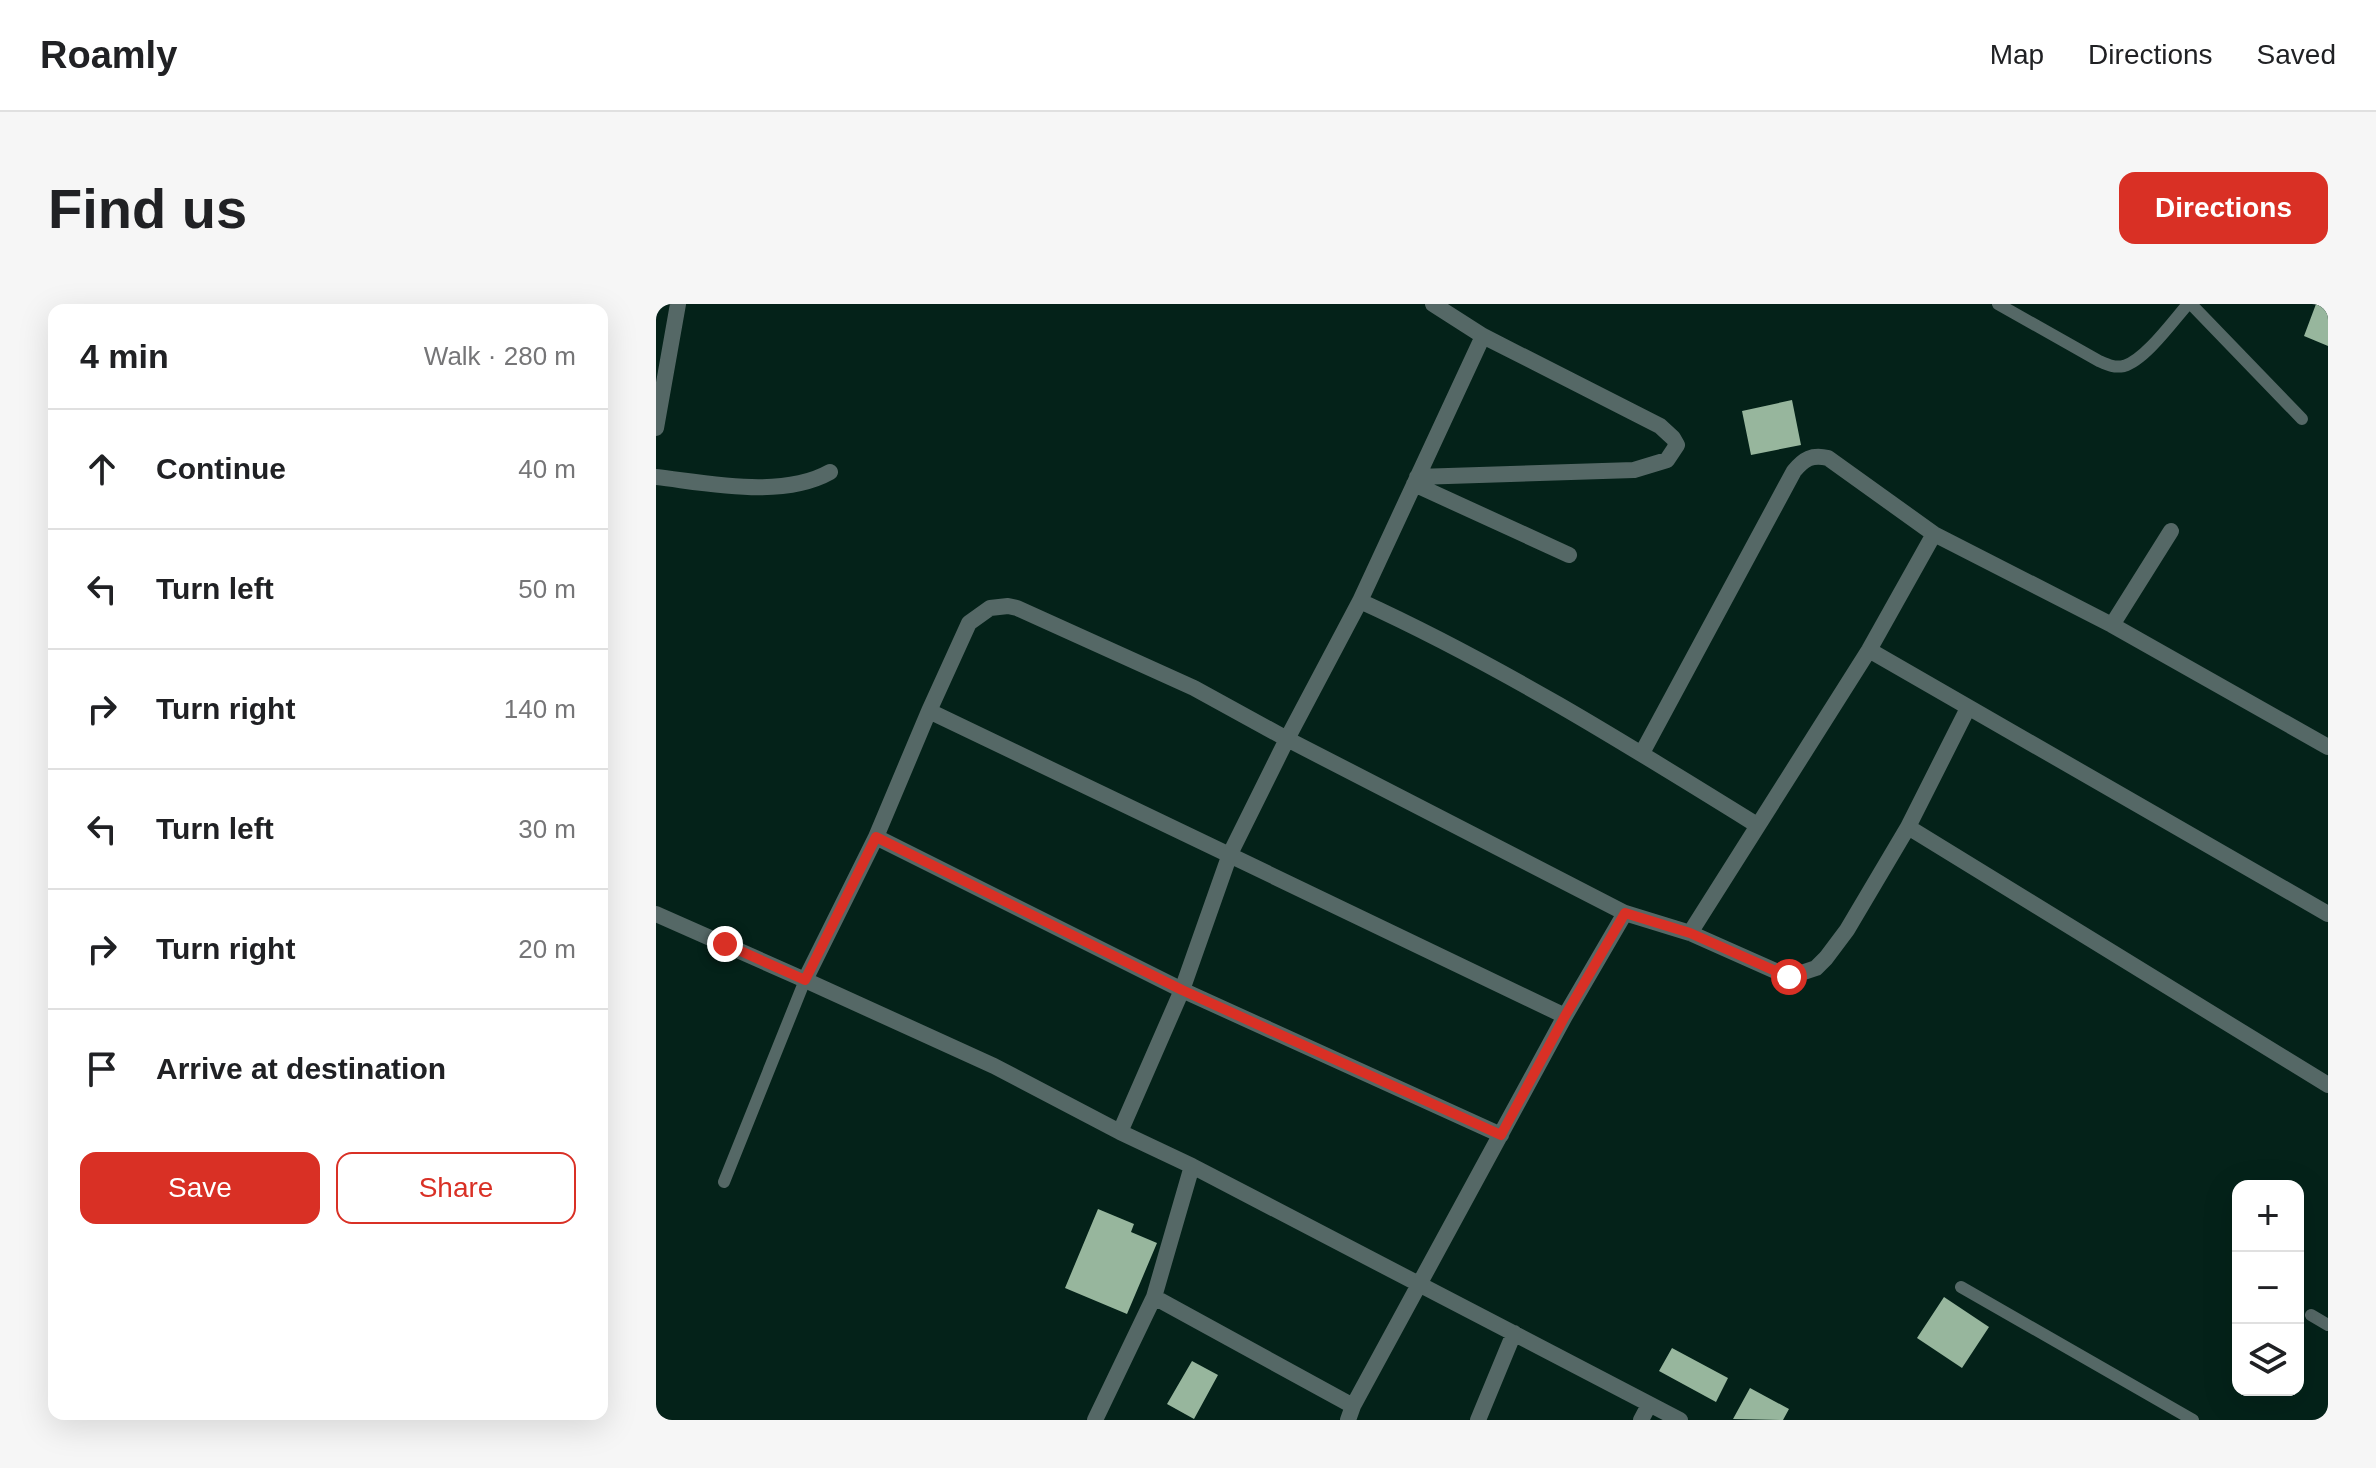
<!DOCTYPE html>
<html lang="en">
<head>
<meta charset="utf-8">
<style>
  body { margin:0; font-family:Arial,sans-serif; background:#f6f6f6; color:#202124 }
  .controls { position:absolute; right:24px; bottom:24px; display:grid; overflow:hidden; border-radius:16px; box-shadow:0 8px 32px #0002 }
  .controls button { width:72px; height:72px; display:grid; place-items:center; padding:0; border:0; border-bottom:2px solid #e0e0e0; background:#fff; color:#202124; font:40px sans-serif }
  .stop { position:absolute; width:24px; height:24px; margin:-18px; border:6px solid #d93025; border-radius:50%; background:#fff }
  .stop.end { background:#d93025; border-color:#fff; box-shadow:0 2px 8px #0008 }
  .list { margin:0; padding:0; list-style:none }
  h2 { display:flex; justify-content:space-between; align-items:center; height:104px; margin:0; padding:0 32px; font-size:34px }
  h2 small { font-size:26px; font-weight:400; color:#757577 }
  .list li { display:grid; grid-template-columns:52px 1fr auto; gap:24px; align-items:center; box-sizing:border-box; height:120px; padding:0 32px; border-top:2px solid #e0e0e0 }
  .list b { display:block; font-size:30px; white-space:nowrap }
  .list em { font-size:26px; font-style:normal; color:#757577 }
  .actions { display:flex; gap:16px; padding:24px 32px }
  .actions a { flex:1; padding:18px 0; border:2px solid #d93025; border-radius:16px; text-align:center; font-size:28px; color:#d93025 }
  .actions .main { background:#d93025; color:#fff }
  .icon { flex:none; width:44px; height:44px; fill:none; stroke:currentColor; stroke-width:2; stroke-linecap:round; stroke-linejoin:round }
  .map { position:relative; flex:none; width:1672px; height:1116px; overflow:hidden; border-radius:16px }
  header { display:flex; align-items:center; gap:48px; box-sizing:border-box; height:112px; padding:0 40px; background:#fff; border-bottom:2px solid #e0e0e0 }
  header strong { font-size:38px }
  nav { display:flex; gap:44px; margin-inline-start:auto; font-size:28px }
  .intro { display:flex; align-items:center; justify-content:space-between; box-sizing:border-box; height:192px; padding:0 48px }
  h1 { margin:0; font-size:56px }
  .button { padding:20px 36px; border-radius:16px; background:#d93025; color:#fff; font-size:28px; font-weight:700 }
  main { display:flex; gap:48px; padding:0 48px }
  aside { flex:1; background:#fff; border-radius:16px; box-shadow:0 8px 32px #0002 }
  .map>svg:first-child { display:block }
</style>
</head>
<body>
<header>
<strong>Roamly</strong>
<nav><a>Map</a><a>Directions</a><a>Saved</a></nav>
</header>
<div class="intro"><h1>Find us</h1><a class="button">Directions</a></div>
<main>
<aside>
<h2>4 min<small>Walk · 280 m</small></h2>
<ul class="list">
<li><svg class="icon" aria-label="ahead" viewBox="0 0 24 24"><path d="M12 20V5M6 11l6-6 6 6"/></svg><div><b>Continue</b></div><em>40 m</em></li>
<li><svg class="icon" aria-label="left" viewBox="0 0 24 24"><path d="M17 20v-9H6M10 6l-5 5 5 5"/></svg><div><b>Turn left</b></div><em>50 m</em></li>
<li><svg class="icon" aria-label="right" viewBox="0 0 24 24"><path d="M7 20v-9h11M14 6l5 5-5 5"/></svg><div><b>Turn right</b></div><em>140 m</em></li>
<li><svg class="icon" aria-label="left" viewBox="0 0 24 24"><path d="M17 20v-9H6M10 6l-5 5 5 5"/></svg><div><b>Turn left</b></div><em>30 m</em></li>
<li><svg class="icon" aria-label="right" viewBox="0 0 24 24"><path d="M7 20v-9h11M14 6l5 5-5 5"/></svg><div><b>Turn right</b></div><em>20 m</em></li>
<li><svg class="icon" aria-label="arrive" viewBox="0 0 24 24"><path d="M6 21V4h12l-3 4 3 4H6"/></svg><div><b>Arrive at destination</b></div></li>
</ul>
<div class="actions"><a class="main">Save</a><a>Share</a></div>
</aside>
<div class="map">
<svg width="1672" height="1116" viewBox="0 0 1672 1116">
  <rect width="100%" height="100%" fill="#042219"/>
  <path fill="#97b69d" d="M 1660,0 L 1672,0 L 1672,42 L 1648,32 Z
    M 1136,96 L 1145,141 L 1095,151 L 1086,107 Z
    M 442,905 L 478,920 L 475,928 L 501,939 L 471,1010 L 409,984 Z
    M 1288,993 L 1333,1023 L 1306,1064 L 1261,1034 Z
    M 1016,1044 L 1072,1074 L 1060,1098 L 1003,1067 Z
    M 536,1057 L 562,1071 L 538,1115 L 511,1100 Z
    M 1094,1084 L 1133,1105 L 1127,1116 L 1077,1115 Z"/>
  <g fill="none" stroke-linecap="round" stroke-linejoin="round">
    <path stroke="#556866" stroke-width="12" d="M 1342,0 L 1443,57 C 1452,61 1458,64 1468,62 C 1489,56 1517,17 1532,0
      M 1535,0 L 1646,115
      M 68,878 L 149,676
      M 1305,983 L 1537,1116
      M 1655,1011 L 1672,1021"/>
    <path stroke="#556866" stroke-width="16" d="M 0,124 L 22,0
      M 0,173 C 52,179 126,195 174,168
      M 761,173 L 978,166 L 1011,156 L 1021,141 L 1017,134 L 1004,122 L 827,32 L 777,0
      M 758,180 L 913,251
      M 704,297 L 827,32
      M 1456,321 L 1515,227
      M 1213,346 L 1672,610
      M 273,407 L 313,319 L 334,304 L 352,302 L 361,304 L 538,384 L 631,435 L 704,297 C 842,360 972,441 1101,521
      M 986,449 L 1138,167 C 1148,155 1156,150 1172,154 L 1278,230
      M 1252,523 L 1672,781
      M 220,533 L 526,686 L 845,831
      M 0,610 L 149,676 L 220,533 L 273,407 L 909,712
      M 1034,629 L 1213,346 L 1278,230 L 1456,321 L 1672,443
      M 149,676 L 338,762 L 464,828 L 536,862 L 1024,1116
      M 464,828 L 526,686 L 574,550 L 631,435 L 969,609 L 1034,629 L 1133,673 L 1160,664 L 1170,654 L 1191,626 L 1252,523 L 1312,404
      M 536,862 L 498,993 L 697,1102
      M 439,1116 L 498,993
      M 692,1116 L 697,1102 L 909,712 L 969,609
      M 822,1116 L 858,1029
      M 985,1116 L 993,1101"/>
  </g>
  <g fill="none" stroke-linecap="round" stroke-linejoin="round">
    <path stroke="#d93025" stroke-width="10" d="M 69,640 L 149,676 L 220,533 L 526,686 L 845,831 L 909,712 L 969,609 L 1034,629 L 1133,673"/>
  </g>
</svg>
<div class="controls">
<button>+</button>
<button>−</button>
<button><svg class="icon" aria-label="layers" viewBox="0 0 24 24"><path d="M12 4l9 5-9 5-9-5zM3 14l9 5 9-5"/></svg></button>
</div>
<div class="stop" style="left:1133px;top:673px"></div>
<div class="stop end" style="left:69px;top:640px"></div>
</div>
</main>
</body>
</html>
